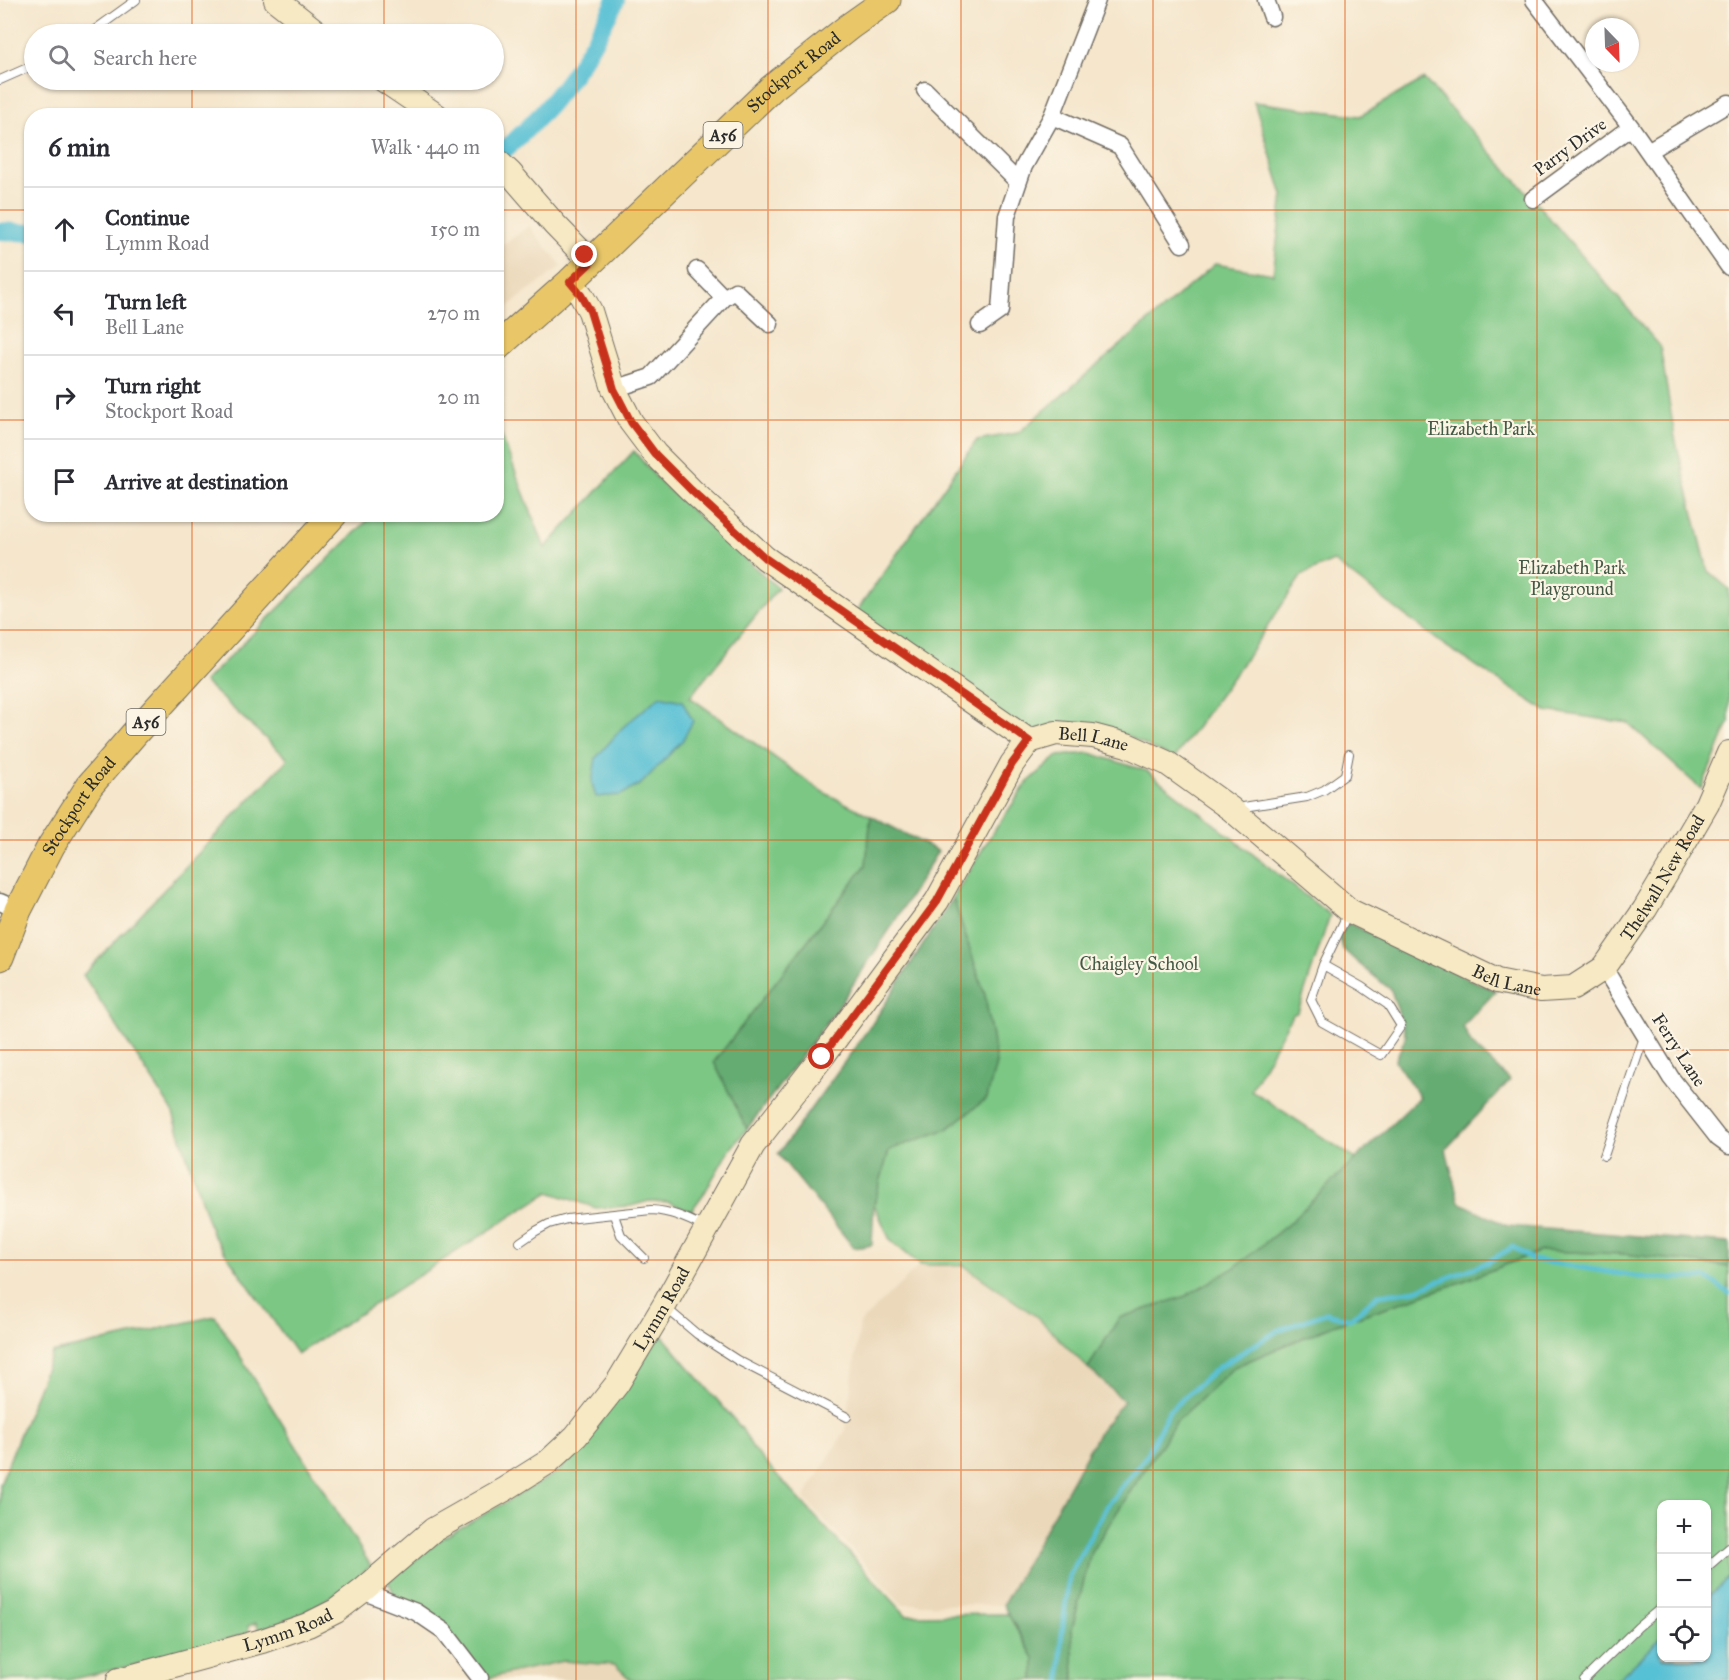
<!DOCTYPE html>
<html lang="en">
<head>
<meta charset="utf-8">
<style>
  body { margin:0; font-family:"IM FELL Great Primer",serif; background:#f7f7f7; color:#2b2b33 }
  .controls { position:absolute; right:18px; bottom:18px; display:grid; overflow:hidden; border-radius:12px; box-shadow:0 2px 4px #0004 }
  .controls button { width:54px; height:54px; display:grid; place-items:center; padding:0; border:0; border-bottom:2px solid #e1e1e2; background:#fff; color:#2b2b33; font:30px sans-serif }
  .compass { position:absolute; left:1585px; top:18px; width:54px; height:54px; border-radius:50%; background:#fff; box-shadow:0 2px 4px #0004; rotate:157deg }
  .stop { position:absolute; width:18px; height:18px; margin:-14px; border:4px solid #c8321e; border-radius:50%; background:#fff }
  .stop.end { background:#c8321e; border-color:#fff; box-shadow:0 2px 6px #0008 }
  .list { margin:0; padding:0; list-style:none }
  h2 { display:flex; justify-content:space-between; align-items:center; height:78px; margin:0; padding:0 24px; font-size:26px }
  h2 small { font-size:20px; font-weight:400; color:#7c7c81 }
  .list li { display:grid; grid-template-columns:39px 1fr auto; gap:18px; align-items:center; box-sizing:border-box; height:84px; padding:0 24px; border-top:2px solid #e1e1e2 }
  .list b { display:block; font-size:22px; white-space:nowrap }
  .list p { margin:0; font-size:20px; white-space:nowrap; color:#7c7c81 }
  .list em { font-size:20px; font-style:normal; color:#7c7c81 }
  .icon { flex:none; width:33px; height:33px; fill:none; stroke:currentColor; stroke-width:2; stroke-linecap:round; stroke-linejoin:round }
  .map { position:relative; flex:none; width:1729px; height:1680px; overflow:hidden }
  .search { position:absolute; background:#fff; box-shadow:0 2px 4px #0004; left:24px; top:24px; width:480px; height:66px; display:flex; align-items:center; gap:15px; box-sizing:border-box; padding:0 21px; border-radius:33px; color:#7c7c81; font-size:22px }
  .panel { position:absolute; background:#fff; box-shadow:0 2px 4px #0004; left:24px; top:108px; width:480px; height:414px; border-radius:24px }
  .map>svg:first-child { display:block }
</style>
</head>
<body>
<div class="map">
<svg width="1729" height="1680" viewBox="0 0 1729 1680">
  <rect width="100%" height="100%" fill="#fcf5e5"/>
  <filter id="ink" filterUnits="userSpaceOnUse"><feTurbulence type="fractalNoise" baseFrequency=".0167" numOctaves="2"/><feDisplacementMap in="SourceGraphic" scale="12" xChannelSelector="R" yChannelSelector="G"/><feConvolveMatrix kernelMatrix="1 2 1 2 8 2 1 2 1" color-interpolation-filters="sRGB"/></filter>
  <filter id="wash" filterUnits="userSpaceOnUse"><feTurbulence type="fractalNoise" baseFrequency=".008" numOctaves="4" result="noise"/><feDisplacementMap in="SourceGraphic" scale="24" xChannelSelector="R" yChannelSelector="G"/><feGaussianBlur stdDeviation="1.35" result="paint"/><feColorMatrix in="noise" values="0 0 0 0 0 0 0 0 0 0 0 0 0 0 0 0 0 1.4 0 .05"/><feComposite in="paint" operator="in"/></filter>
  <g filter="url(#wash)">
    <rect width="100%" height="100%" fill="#f5e6cc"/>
    <path fill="#ebd8ba" d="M 529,226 L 562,266 L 497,315 L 497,250 Z
      M 920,1265 L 963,1265 L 1037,1317 L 1124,1401 L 1099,1432 L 1003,1605 L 902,1604 L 804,1498 L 845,1431 L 860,1323 Z
      M 563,1661 L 615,1665 L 631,1680 L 474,1680 Z"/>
    <path fill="#7cc784" stroke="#547958" stroke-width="1.5" d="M 1424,79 L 1533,199 L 1660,346 L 1675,438 L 1708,571 L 1729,589 L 1729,723 L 1701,789 L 1628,723 L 1546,711 L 1444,645 L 1333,561 L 1302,575 L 1251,651 L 1174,759 L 1126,735 L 1019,741 L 854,615 L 977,440 L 1018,433 L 1215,264 L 1273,274 L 1283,195 L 1254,102 L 1360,116 Z
      M 497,424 L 545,548 L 634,451 L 660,482 L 778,588 L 690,697 L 823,792 L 871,816 L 866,865 L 714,1062 L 747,1129 L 728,1152 L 705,1192 L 691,1211 L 669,1202 L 649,1201 L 631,1206 L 596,1208 L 549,1192 L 297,1354 L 212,1234 L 172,1110 L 83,975 L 288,759 L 204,682 L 373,515 L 496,514 Z
      M 1090,753 L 1147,771 L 1330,915 L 1298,1012 L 1292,1015 L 1251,1090 L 1356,1159 L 1287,1225 L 1234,1268 L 1186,1296 L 1120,1318 L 1088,1368 L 1037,1317 L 963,1265 L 920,1265 L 890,1240 L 874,1204 L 889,1150 L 947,1129 L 987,1098 L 996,1063 L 985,995 L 953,898 L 990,837 L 1027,783 L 1058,756 Z
      M 1541,1251 L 1626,1254 L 1729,1267 L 1729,1577 L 1707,1598 L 1706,1504 L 1662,1504 L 1661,1638 L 1617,1680 L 1074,1680 L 1072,1629 L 1091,1552 L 1175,1423 L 1234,1367 L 1333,1325 L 1453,1285 Z
      M 215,1316 L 371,1566 L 337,1593 L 302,1614 L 259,1630 L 256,1623 L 248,1626 L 249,1633 L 149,1662 L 68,1680 L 0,1680 L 0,1484 L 52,1353 Z
      M 660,1333 L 742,1429 L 754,1450 L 906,1615 L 1008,1614 L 1034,1658 L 1034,1680 L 631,1680 L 615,1665 L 563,1661 L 488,1678 L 396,1598 L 388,1581 L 441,1539 L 558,1472 L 592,1434 Z"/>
    <path fill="#65ac72" stroke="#486c4e" stroke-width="1.5" d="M 871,816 L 938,851 L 890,929 L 838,1007 L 747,1129 L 714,1062 L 866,865 Z
      M 953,898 L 985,995 L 996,1063 L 987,1098 L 947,1129 L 889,1150 L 874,1204 L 872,1245 L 854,1248 L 778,1154 L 874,1021 Z
      M 1348,923 L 1496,991 L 1463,1026 L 1471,1043 L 1510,1080 L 1446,1149 L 1459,1202 L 1508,1226 L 1729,1243 L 1729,1267 L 1626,1254 L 1541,1251 L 1453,1285 L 1333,1325 L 1234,1367 L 1175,1423 L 1091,1552 L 1072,1629 L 1074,1680 L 1034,1680 L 1034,1658 L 1003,1605 L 1099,1432 L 1124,1401 L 1088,1368 L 1119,1318 L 1186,1296 L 1234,1268 L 1287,1225 L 1420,1097 L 1395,1061 L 1406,1036 L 1391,990 L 1358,963 L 1343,949 L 1339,935 Z"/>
    <path fill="#57c0d4" stroke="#417680" stroke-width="1.5" d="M 660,696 L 682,701 L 693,721 L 682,741 L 641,784 L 621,795 L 596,797 L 592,783 L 596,758 L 622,728 Z
      M 1729,1577 L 1729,1680 L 1617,1680 L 1661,1638 L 1662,1658 L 1706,1658 L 1707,1598 Z"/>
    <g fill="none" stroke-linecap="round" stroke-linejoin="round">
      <path stroke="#57c0d4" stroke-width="5" d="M 1061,1680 L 1061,1642 L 1069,1576 L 1106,1507 L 1147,1455 L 1169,1411 L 1217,1368 L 1279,1330 L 1326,1313 L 1350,1319 L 1378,1295 L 1416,1290 L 1486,1263 L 1513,1247 L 1533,1260 L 1647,1278 L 1707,1278 L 1729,1293"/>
      <path stroke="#57c0d4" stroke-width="18" d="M 496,157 C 552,111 584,64 616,0
        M 0,231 L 32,233"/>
    </g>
  </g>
  <g filter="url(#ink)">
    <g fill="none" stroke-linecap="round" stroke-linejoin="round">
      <defs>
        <path id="lane" d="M 89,34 L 136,0
          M 0,80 L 34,65
          M 1237,808 L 1307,797 L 1324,790 L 1345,775 L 1349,754
          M 1323,965 L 1362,987 L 1388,1005 L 1401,1026 L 1381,1055 L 1322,1022 L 1311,1000 L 1323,965 L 1349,911
          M 1604,1156 L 1645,1034
          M 614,1215 L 621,1235 L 644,1258
          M 520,1242 L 536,1231 L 549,1224 L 567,1219 L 651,1210 C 671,1211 686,1218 704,1227
          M 666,1308 L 697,1334 L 737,1360 L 847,1417
          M 1706,1568 L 1729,1548
          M 1584,1680 L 1638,1627 L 1662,1607"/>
        <path id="street" d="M 1266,0 L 1272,17
          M 1534,0 L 1631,127 L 1729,267
          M 925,90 L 1018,182
          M 1052,116 L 1120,146 L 1182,244
          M 1648,151 L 1729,103
          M 1533,199 L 1631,127
          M 697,270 L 724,298
          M 980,325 L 1000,311 L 1007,216 L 1024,166 L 1052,116 L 1097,0
          M 614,389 L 651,377 L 724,298 L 735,291 L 770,324
          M 0,902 L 18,910
          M 1604,968 L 1671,1078 L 1718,1138 L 1729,1146
          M 362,1591 L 416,1612 L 444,1631 L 480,1678"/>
        <g id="secondary">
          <path d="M 276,0 L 319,34"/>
          <path d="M 384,80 L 437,116"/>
          <path d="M 496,160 L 510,173 L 555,225 L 591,262"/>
          <path d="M 570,282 L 581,295 L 590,311 L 614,389 L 631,422 L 655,454 L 691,490 L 765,558 L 1029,741"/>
          <path id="s1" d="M 1029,741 L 1056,733 L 1093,736 L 1127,745 L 1167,763 L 1231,809 L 1350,911 L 1497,981 L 1541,990 L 1573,988 L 1604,968 L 1645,909 L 1676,857 L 1707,804 L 1729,753"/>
          <path id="s2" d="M 119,1680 L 262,1641 L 308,1625 L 336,1611 L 362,1591 L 433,1530 L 505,1489 L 548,1462 L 576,1436 L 617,1384 L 664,1306 L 753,1145 L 822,1057 L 937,901 L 1012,764 L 1029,741"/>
        </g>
        <g id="primary">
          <path id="s3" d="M 496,348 L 570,282 L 772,88 L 850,26 L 887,0"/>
          <path id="s4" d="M 0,957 L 18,910 L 51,846 L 90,785 L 134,734 L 334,514"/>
        </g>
      </defs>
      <use href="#lane" stroke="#726c63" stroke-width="10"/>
      <use href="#street" stroke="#726c63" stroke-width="19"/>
      <use href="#secondary" stroke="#726c63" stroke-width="26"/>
      <use href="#primary" stroke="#726c63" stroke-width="29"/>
      <use href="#lane" stroke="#fff" stroke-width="8"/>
      <use href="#street" stroke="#fff" stroke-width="16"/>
      <use href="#secondary" stroke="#f6e9c3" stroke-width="24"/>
      <use href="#primary" stroke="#e9c769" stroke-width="27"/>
    </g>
  </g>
  <g fill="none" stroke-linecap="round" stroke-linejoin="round" filter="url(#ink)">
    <path stroke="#c8321e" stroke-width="8" d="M 585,255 L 591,262 L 570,282 L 581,295 L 590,311 L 614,389 L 631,422 L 655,454 L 691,490 L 765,558 L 1029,741 L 1012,764 L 937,901 L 822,1057"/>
  </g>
  <path fill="none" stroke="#df570e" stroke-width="1.5" stroke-opacity="0.55" d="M 192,0 L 192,34M 384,0 L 384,34M 576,0 L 576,1680M 768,0 L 768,1680M 961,0 L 961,1680M 1153,0 L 1153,1680M 1345,0 L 1345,1680M 1537,0 L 1537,1680M 192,80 L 192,116M 384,80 L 384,116M 0,210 L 32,210M 496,210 L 1729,210M 0,420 L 32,420M 496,420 L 1729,420M 192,514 L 192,1680M 384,514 L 384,1680M 0,630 L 1729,630M 0,840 L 1729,840M 0,1050 L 1729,1050M 0,1260 L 1729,1260M 0,1470 L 1729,1470"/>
  <g text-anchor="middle" stroke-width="4.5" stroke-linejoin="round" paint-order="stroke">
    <g fill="#fcf5e5" stroke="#6a6863" stroke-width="1.5">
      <rect x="703.5" y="122" width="39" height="26" rx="4.5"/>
      <rect x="126.5" y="709" width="39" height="26" rx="4.5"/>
    </g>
    <g font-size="16" font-weight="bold" fill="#2b2b2b">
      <text x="723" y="141">A56</text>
      <text x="146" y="728">A56</text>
    </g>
    <g font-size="18" fill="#2b2b2b" stroke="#fcf5e5">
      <text dy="6" stroke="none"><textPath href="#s3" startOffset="406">Stockport Road</textPath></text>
      <text transform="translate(1570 147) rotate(-36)" y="6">Parry Drive</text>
      <text dy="6" stroke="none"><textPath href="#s1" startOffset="66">Bell Lane</textPath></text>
      <text dy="6" stroke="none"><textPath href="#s4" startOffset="171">Stockport Road</textPath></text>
      <text dy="6" stroke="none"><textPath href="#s1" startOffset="764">Thelwall New Road</textPath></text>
      <text dy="6" stroke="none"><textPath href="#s1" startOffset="552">Bell Lane</textPath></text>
      <text transform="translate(1679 1050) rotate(57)" y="6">Ferry Lane</text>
      <text dy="6" stroke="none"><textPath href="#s2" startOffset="680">Lymm Road</textPath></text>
      <text dy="6" stroke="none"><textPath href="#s2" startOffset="176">Lymm Road</textPath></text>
    </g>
    <g font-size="18" fill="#435a46" stroke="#fcf5e5">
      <text x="1481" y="435">Elizabeth Park</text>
      <text x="1572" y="574">Elizabeth Park<tspan x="1572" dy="21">Playground</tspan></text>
      <text x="1139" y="970">Chaigley School</text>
    </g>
  </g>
</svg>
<div class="controls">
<button>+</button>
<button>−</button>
<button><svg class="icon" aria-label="locate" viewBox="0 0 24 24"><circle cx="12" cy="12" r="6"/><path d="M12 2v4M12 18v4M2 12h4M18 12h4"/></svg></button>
</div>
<svg class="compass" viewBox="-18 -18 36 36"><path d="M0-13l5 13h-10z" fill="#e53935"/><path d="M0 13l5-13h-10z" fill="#7c7c81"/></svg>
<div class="stop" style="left:822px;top:1057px"></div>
<div class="stop end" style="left:585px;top:255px"></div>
<div class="search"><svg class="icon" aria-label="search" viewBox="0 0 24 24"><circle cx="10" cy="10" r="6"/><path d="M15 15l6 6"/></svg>Search here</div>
<section class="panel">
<h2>6 min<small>Walk · 440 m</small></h2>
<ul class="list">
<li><svg class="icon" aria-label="ahead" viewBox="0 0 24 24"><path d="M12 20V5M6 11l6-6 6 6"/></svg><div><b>Continue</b><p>Lymm Road</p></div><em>150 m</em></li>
<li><svg class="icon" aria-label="left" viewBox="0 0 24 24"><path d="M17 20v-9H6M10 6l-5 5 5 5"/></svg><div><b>Turn left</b><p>Bell Lane</p></div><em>270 m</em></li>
<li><svg class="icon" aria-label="right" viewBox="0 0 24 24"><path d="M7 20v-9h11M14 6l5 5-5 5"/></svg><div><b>Turn right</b><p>Stockport Road</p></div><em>20 m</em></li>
<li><svg class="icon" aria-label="arrive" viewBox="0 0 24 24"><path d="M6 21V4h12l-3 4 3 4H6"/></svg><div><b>Arrive at destination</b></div></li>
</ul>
</section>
</div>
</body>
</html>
